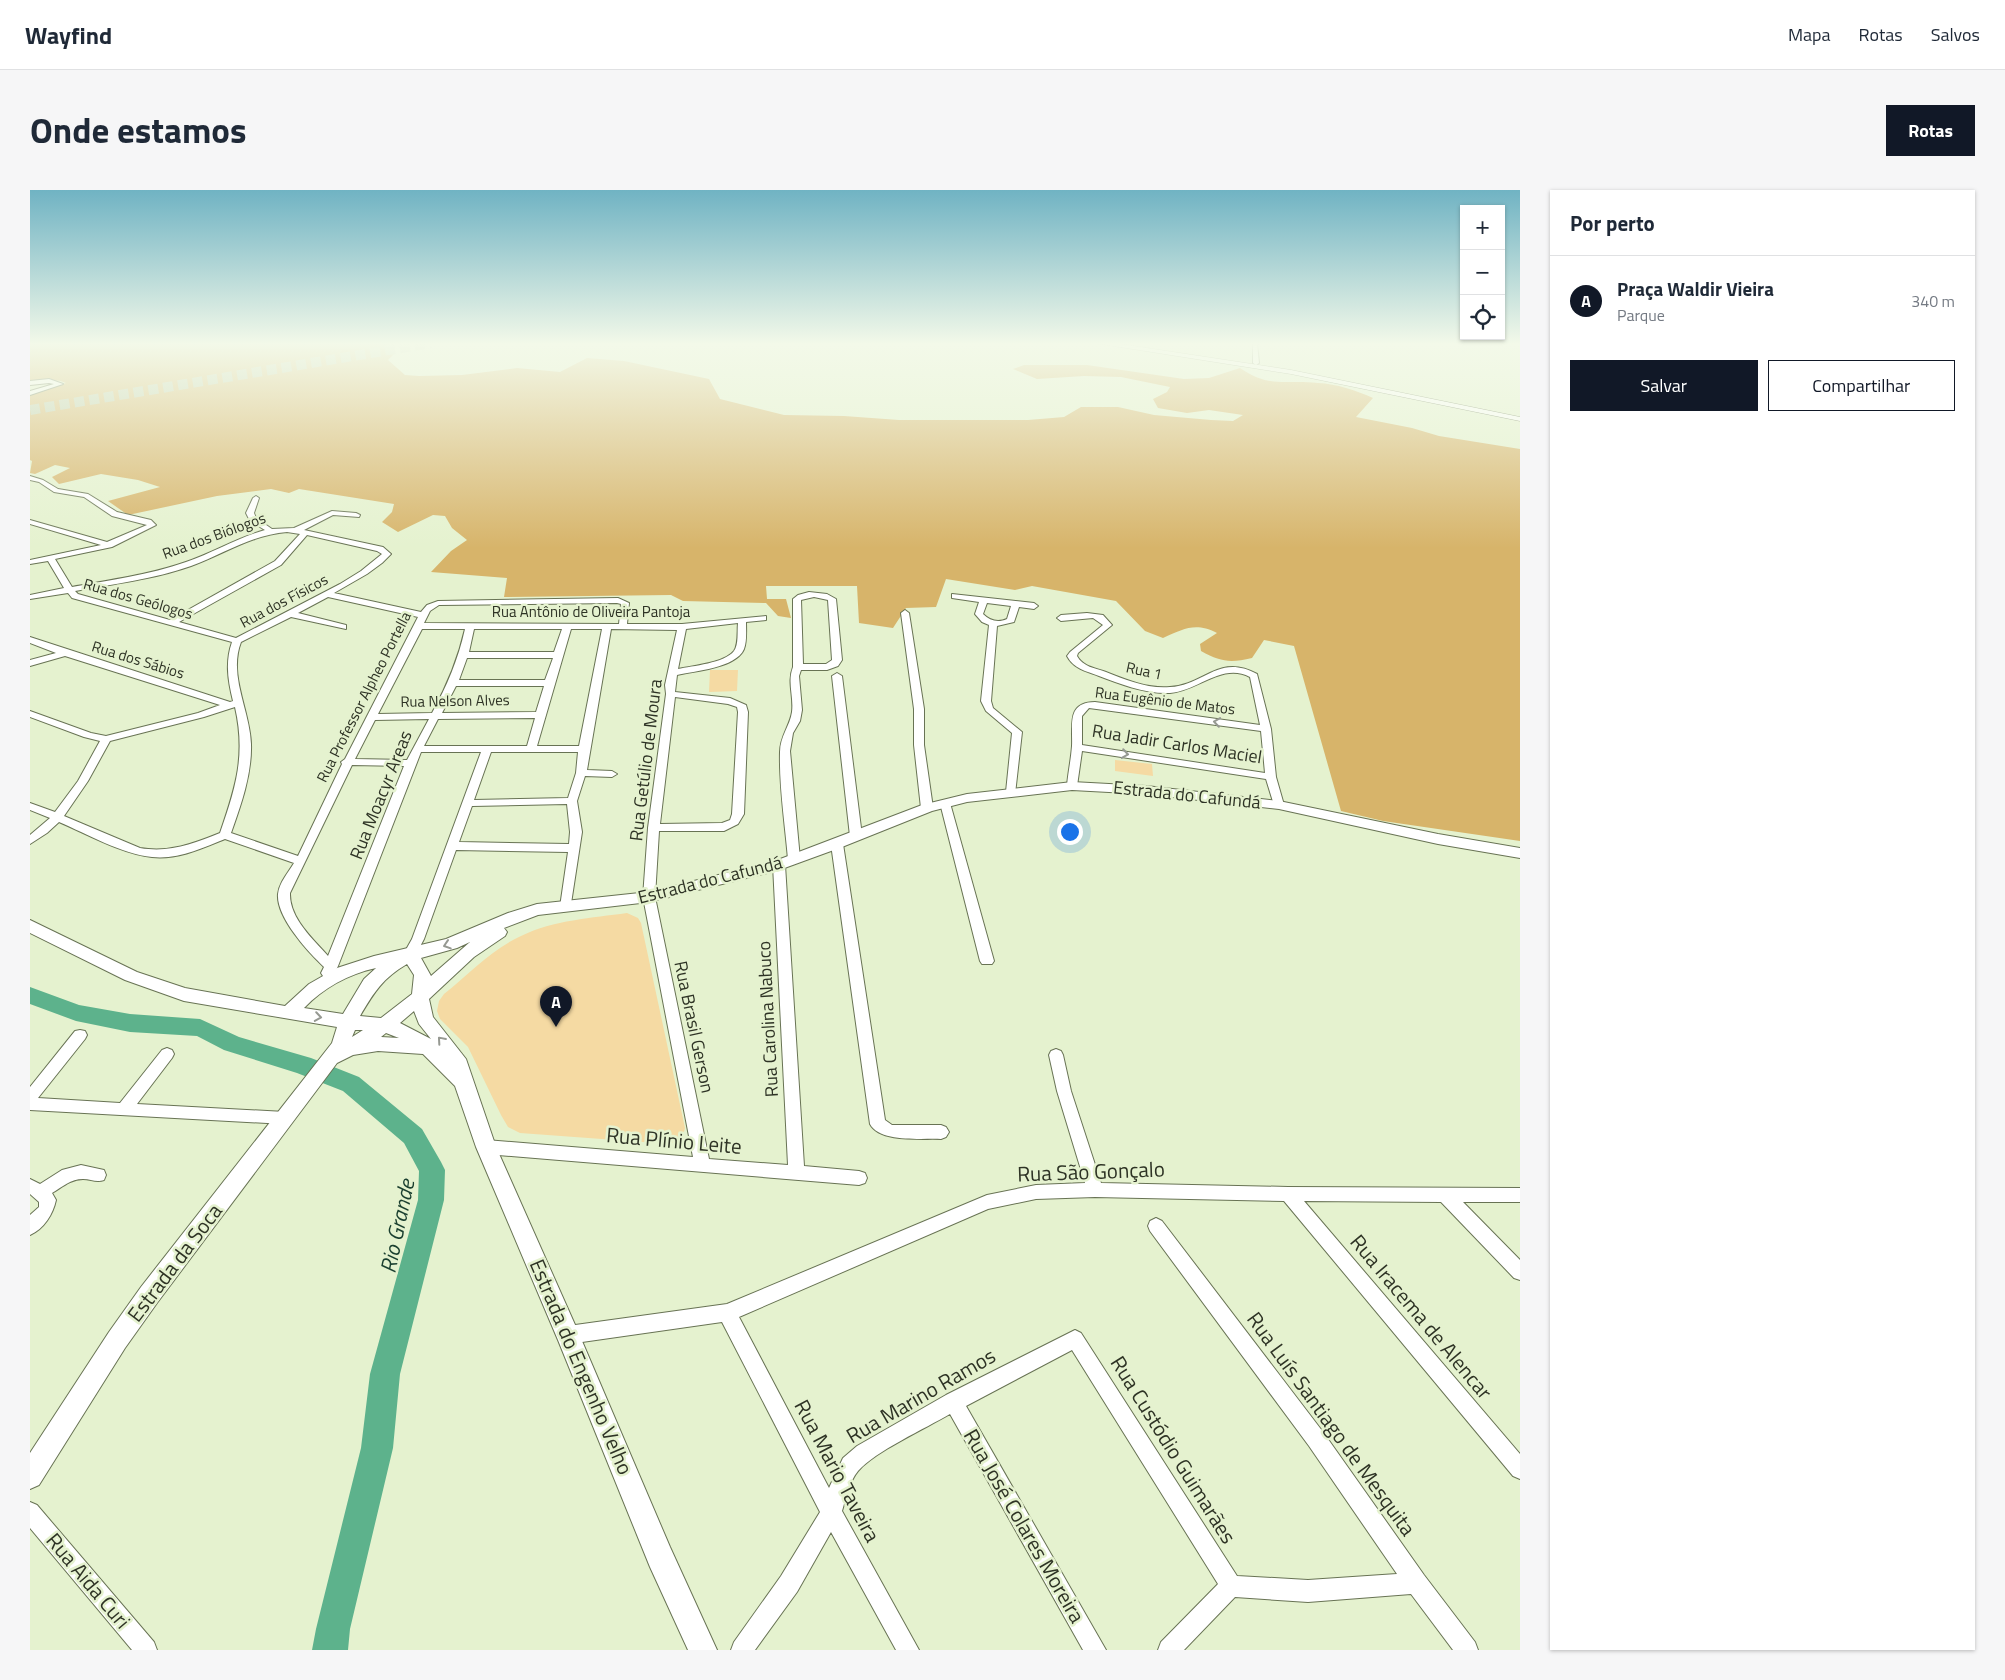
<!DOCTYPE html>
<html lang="pt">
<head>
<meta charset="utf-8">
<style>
  body { margin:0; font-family:"Titillium Web",sans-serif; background:#f6f6f7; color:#1f2937 }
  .controls { position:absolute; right:15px; top:15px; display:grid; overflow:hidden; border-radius:0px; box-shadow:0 1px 4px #0004 }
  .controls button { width:45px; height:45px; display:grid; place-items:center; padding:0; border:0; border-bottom:1px solid #e0e1e3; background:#fff; color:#1f2937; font:25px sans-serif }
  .you { position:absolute; left:1039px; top:641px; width:18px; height:18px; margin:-12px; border:4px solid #fff; border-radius:50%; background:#1a73e8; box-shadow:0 0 0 8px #1a73e833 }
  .badge { display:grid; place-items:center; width:32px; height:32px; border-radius:50%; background:#111827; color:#fff; font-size:16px; font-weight:700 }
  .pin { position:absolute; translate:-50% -41px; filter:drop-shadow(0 1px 2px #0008) }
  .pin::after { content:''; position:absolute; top:26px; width:18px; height:15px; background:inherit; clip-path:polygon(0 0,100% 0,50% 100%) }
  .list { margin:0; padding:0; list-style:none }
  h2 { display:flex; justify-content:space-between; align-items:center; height:65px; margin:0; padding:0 20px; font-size:21px }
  h2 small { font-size:16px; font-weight:400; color:#747a83 }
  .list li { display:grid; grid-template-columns:32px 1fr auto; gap:15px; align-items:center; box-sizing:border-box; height:90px; padding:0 20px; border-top:1px solid #e0e1e3 }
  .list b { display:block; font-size:19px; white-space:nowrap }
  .list p { margin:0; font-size:16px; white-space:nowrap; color:#747a83 }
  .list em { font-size:16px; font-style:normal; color:#747a83 }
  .actions { display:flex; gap:10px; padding:15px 20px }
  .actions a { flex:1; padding:11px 0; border:1px solid #111827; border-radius:0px; text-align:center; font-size:18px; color:#111827 }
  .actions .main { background:#111827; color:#fff }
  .icon { flex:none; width:28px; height:28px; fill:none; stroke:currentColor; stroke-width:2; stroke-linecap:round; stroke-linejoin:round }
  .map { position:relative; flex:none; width:1490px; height:1460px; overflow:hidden; border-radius:0px }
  header { display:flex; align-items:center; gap:30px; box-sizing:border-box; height:70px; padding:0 25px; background:#fff; border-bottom:1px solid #e0e1e3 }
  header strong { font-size:24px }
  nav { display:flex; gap:28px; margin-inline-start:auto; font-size:18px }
  .intro { display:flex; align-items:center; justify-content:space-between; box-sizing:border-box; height:120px; padding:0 30px }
  h1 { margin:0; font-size:35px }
  .button { padding:12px 22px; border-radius:0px; background:#111827; color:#fff; font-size:18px; font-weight:700 }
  main { display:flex; gap:30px; padding:0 30px }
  aside { flex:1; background:#fff; border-radius:0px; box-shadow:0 1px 4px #0004 }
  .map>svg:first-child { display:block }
</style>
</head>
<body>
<header>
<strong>Wayfind</strong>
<nav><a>Mapa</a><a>Rotas</a><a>Salvos</a></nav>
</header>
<div class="intro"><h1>Onde estamos</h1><a class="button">Rotas</a></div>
<main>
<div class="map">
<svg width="1490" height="1460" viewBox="0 0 1490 1460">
  <rect width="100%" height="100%" fill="#e5f2cf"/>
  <path fill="#f5daa3" d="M 680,480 L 708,480 L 707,501 L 679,502 Z
    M 1085,570 L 1122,574 L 1123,586 L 1085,581 Z
    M 597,723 L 608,728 L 611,733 L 655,938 C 653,947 649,951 640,954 L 490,943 L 478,937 L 471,925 L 438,857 L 410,829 L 407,821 L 409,811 L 414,804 C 439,784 462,759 491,746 C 524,730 562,728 597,723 Z"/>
  <path fill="#d7b46a" d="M 0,153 L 359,153 L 365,163 L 358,170 L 375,185 L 389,186 L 432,185 L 487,178 L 530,182 L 557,168 L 594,171 L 679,189 L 690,209 L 754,225 L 814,226 L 869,230 L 998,230 L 1034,227 L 1051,217 L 1088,217 L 1124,225 L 1181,230 L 1203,231 L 1213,225 L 1179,220 L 1157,223 L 1128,218 L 1123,209 L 1137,202 L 1140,197 L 1091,187 L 1054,186 L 1007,189 L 983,179 L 994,175 L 1057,175 L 1154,189 L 1179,188 L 1210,178 C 1241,199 1255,189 1288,193 C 1307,194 1325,200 1343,208 L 1326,227 L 1382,238 L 1409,246 L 1490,259 L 1490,651 L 1353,631 L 1311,621 L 1264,456 L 1234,450 L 1222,468 C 1200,473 1191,472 1171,461 L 1170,454 L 1187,443 C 1165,432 1154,439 1133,448 L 1115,441 L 1086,411 L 1002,396 L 985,400 L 916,389 L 906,417 L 876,418 L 863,438 L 829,433 L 827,396 L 736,396 L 737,409 L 756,409 L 761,428 L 748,426 L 736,413 L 653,411 L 641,405 L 474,407 L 477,388 L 401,382 L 421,361 L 437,350 L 422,338 L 415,326 L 403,325 L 368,342 L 352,332 L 362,322 L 364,314 L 269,299 L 259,303 L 241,299 L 187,306 L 98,325 L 78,311 L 130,297 L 108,290 L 71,284 L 29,294 L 22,287 L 40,278 L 25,275 L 5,284 L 0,283 L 2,271 L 0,270 L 0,204 L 36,193 C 25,188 12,191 0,194 Z"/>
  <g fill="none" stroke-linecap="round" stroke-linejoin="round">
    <path fill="#5db28c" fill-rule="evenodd" d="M 0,797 L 49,815 L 100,824 L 170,829 L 209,847 L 281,868 L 329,887 L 392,939 L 411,972 L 415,980 L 414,1010 L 370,1184 L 363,1258 L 320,1439 L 318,1460 L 282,1460 L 286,1439 L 331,1258 L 340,1184 L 388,1010 L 389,981 L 374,953 L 313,901 L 267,883 L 194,860 L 167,846 L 100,842 L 46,831 L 0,814 Z"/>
    <path stroke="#c0ccad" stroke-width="10" stroke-dasharray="10 5" stroke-linecap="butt" d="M 0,220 L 401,153"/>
    <defs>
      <path id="minor" d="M 1223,153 L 1227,153 L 1229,173 L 1226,175 L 1223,173 Z
        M 19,189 L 33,194 L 0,205 L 0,201 L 24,194 L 19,193 L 0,195 L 0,191 Z
        M 0,286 L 13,290 L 28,299 L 58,304 L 87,322 L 121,330 L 126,335 L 82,357 L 25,369 L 42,397 C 80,390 119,385 156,372 C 183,363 207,348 235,340 L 220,331 L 216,323 L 223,308 L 226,306 L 229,308 L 224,323 L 226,328 L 242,339 L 264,338 L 302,321 L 326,323 L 330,325 L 329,327 L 303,325 L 274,340 L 353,357 L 361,364 L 352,373 L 337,384 L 304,403 L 391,422 L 397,415 L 408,411 L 588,408 L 599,413 L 597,434 L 652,434 L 736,426 L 736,430 L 716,432 C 716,441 717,451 714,459 C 706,478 664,481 647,485 L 645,502 L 700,508 L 716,515 L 718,522 L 714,624 L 708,634 L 694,641 L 629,641 L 625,707 L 679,969 L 758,975 L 743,675 L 749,671 L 753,672 L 755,675 L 774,976 L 829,981 L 835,983 L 837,988 L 835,993 L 829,995 L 456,964 L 451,962 L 448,957 L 451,952 L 456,950 L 663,967 L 613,707 L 618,638 L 636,504 L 635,495 L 647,440 L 581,439 L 557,580 L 582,581 L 587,584 L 582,587 L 555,586 L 547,611 L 552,642 L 540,720 L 536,721 L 530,717 L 538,662 L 426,660 L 394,749 L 384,768 L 374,768 L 373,765 L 382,749 L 451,562 L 391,562 L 308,776 L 303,786 L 293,786 L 291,783 L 294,777 C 278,762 246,727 248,704 C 249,693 258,683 264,673 L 195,649 C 173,658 147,670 122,667 C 92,664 57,644 29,632 L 17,643 L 0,654 L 0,645 L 20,628 L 0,620 L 0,613 L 25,622 L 48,591 L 70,551 L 54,547 L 0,527 L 0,521 L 61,543 L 76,546 L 168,523 L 190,515 L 35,466 L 0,476 L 0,470 L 26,463 L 0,453 L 0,447 L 200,512 L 203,511 C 198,491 195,472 202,452 L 42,408 L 38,403 L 0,409 L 0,405 L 34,398 L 18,371 L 0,374 L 0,370 L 71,355 L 0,334 L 0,330 L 77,352 L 117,335 L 82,326 L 54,307 L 24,302 L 9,292 L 0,290 ZM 257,342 L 270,344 L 245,371 L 140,430 L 48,404 L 45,401 C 84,394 124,389 161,376 C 194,364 221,345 257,342 ZM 277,345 L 347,361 L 352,364 L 331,381 L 310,394 L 206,448 L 149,432 L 251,375 ZM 298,407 L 388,427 L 315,569 L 311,572 L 312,574 L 268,666 L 201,643 C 211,615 222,584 221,554 C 220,520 198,486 211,452 L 261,427 L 316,439 L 316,435 L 268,423 ZM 587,413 L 591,414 L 589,434 L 394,433 L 400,421 L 409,415 ZM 708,433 C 707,442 709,454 704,461 C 695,473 662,476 648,479 L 656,439 ZM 392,439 L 435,439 C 428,470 417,496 402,523 L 348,524 ZM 444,439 L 532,439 L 524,462 L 439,462 ZM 541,439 L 572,439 L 549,556 L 507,556 ZM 437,468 L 523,468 L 515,490 L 429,490 ZM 426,496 L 514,496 L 506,522 L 412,523 ZM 645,507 L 698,514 L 707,517 L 708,522 L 702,624 L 700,630 L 692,633 L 630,634 ZM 205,517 C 216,565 206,597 190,643 C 163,654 139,663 110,658 L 34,626 L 58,591 L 80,551 L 174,527 ZM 505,528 L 497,556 L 394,556 L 408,529 ZM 399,529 L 377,570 L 325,569 L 345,530 ZM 461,562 L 548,562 L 546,583 L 538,608 L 444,610 ZM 322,575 L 374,576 L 298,766 C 283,749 259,728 260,703 ZM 537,614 L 540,642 L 539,654 L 429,652 L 442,616 Z
        M 779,402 L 797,404 L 806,409 L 812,470 L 808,476 L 797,480 L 771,480 L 769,486 L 772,520 L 770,531 L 763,543 L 760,561 L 770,669 L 764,673 L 758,669 C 755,634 749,596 750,562 C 750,546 760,536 762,522 C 764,506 757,492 763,477 L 763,409 L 768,405 ZM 784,407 L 798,410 L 802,470 L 796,474 L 773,474 L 771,410 Z
        M 922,404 L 1004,413 L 1008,416 L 1004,419 L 989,417 L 984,432 L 967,436 L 961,511 L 963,518 L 992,542 L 985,604 L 981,605 L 976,602 L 982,543 L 956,521 L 951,511 L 959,435 L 952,432 L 945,424 L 949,412 L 922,408 ZM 957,413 L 981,416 L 977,429 C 968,433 960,431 953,424 Z
        M 875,420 L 879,423 L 894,519 L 894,555 L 903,618 L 897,621 L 891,618 L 884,555 L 884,519 L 871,423 Z
        M 1057,423 L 1073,425 L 1082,435 L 1048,463 L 1047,466 C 1053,477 1065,478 1076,482 C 1096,490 1118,499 1140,497 C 1175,495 1189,463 1227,484 L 1241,539 L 1246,587 L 1254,615 L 1253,617 L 1245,617 L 1244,615 L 1236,589 L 1052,561 L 1047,596 L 1046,598 L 1038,598 L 1037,596 C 1038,583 1041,570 1042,556 C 1043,536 1036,512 1065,512 L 1230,535 L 1220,487 C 1192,472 1168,501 1140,503 C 1115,504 1091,494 1069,486 C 1056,481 1044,479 1037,466 L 1040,462 L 1073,435 L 1063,428 L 1031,431 L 1027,428 L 1031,425 ZM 1059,518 L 1231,541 L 1235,583 L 1052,555 L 1052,526 Z
        M 807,483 L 812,486 L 832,646 L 826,650 L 820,646 L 802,486 Z
        M 915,610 L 920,613 L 964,771 L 962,774 L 952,774 L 950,771 L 910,613 Z
        M 807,650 L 813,654 L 855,930 L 862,935 L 911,935 L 916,937 L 919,942 L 916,947 L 911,949 C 892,948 850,953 840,934 L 801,654 Z
        M 50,840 L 55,841 L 57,845 L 55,849 L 8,908 L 90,913 L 132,860 L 137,858 L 142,860 L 144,864 L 142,868 L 107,914 L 255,922 L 260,924 L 263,928 L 260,932 L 255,934 L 0,920 L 0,897 L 45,841 Z
        M 1026,859 L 1031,861 L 1033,865 L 1041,901 L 1071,993 L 1258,997 L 1490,998 L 1490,1012 L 1433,1012 L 1490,1070 L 1490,1090 L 1484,1088 L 1411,1012 L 1274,1011 L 1490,1264 L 1490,1289 L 1483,1286 L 1254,1011 L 1065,1007 L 1006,1009 L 958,1019 L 709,1127 L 799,1298 L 813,1268 L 827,1256 L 916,1205 L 1045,1140 L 1051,1143 L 1207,1386 L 1278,1390 L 1367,1384 L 1279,1256 L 1120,1041 L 1118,1036 L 1120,1031 L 1126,1028 L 1132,1031 L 1293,1242 L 1394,1385 L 1445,1452 L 1448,1460 L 1423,1460 L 1381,1404 L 1278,1412 L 1205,1407 L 1154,1460 L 1128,1460 L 1131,1452 L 1188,1394 L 1042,1160 L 936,1216 L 1076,1460 L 1053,1460 L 920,1224 C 896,1238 844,1262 828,1281 C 819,1292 816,1308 812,1321 L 889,1460 L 866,1460 L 801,1342 L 767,1402 L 725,1460 L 701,1460 L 704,1452 L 751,1386 L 790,1322 L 692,1132 L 538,1154 L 532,1151 L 529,1145 L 532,1139 L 538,1136 L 697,1114 L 957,1005 L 1006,995 L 1055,993 L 1027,901 L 1019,865 L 1021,861 Z
        M 51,975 L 74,980 L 76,985 L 74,990 C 66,993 61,989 53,989 C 41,989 32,997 22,1003 L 26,1010 C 23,1024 14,1039 0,1045 L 0,1025 L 9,1017 L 9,1012 L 0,1004 L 0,989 L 10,994 L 32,980 Z
        M 0,1312 L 7,1315 L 124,1452 L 127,1460 L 102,1460 L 0,1338 Z"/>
      <path id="tertiary" d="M 1042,592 L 1116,596 L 1249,611 L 1408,644 L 1490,658 L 1490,668 L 1408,654 L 1249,619 L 1116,604 L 1042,600 L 937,612 L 902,621 L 812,657 L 749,680 L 619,712 L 508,725 L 474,738 L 477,742 L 475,746 L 444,767 L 399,809 L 403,827 L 436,869 L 466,957 L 546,1137 L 640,1357 L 687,1460 L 658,1460 L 620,1377 L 528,1150 L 446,957 L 425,896 L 393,864 L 348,861 L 323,865 L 307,873 L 127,1113 L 95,1158 L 9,1295 L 0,1299 L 0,1263 L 79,1142 L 111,1097 L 302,853 L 307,837 L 154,811 L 95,790 L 0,743 L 0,730 L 107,782 L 155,798 L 255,816 L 279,794 L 307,778 L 344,766 L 416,749 L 478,723 L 507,714 L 619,702 L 745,671 L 892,615 L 937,604 ZM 440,752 L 401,786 L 391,768 L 427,758 ZM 377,774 L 384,785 L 382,804 L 351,828 L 330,826 C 344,802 353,788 377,774 ZM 346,778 L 334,789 L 313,824 L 274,818 C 293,798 319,784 346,778 ZM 384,821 L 389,834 L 401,849 L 370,833 ZM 325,840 L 333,840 L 322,847 ZM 356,843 L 369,848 L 351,847 Z"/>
      <path id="secondary" d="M 1065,153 L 1084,153 L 1261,180 L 1490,227 L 1490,231 L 1261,184 Z"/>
    </defs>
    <use href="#minor" stroke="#687354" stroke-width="2"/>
    <use href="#tertiary" stroke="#687354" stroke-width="2"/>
    <use href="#secondary" stroke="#687354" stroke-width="1"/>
    <use href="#minor" fill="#fff" fill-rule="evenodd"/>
    <use href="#tertiary" fill="#fff" fill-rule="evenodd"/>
    <use href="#secondary" fill="#fff" fill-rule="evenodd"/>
  </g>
  <defs><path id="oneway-chevron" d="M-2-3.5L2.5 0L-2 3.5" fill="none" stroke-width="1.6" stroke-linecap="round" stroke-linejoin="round" transform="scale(1.25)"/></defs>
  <g stroke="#969992">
    <use href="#oneway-chevron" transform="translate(1187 532) rotate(-172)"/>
    <use href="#oneway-chevron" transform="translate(1095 564) rotate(9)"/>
    <use href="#oneway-chevron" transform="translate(417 755) rotate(162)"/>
    <use href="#oneway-chevron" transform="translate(288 827) rotate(9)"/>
    <use href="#oneway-chevron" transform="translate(411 850) rotate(-131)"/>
  </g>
  <linearGradient id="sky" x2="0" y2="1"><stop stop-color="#70b3c3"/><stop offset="0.43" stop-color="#f3f9e9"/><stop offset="1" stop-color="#f3f9e9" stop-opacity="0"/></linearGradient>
  <rect width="1490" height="358" fill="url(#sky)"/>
  <g text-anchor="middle" stroke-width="5" stroke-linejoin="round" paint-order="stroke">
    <g font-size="15" fill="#2e3325" stroke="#e5f2cf">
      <text transform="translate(184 346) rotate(-20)" y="5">Rua dos Biólogos</text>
      <text transform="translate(108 409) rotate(16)" y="5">Rua dos Geólogos</text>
      <text transform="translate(254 411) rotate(-28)" y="5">Rua dos Físicos</text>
      <text x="561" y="427">Rua Antônio de Oliveira Pantoja</text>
      <text transform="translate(108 470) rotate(17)" y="5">Rua dos Sábios</text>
      <text transform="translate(1114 481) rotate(12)" y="5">Rua 1</text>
      <text transform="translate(334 507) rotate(-63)" y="5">Rua Professor Alpheo Portella</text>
      <text transform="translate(425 511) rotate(-1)" y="5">Rua Nelson Alves</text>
      <text transform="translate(1135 511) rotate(7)" y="5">Rua Eugênio de Matos</text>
    </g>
    <g font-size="18" fill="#2e3325" stroke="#e5f2cf">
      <text transform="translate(1147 554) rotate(9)" y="6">Rua Jadir Carlos Maciel</text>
      <text transform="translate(616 570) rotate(-83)" y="6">Rua Getúlio de Moura</text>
      <text transform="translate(351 605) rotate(-68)" y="6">Rua Moacyr Areas</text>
      <text transform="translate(1157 605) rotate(6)" y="6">Estrada do Cafundá</text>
      <text transform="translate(680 690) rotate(-14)" y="6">Estrada do Cafundá</text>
      <text transform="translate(738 829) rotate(-93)" y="6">Rua Carolina Nabuco</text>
      <text transform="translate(664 837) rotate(78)" y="6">Rua Brasil Gerson</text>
    </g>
    <g font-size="21" fill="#2e3325" stroke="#e5f2cf">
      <text transform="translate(644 951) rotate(5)" y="7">Rua Plínio Leite</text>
      <text transform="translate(1061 982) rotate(-2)" y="7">Rua São Gonçalo</text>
      <text transform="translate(145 1073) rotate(-53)" y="7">Estrada da Soca</text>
      <text transform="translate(1391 1127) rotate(50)" y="7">Rua Iracema de Alencar</text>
      <text transform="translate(551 1177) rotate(67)" y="7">Estrada do Engenho Velho</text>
      <text transform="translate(891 1206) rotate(-30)" y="7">Rua Marino Ramos</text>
      <text transform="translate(1301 1234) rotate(54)" y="7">Rua Luís Santiago de Mesquita</text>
      <text transform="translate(1143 1260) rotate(58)" y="7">Rua Custódio Guimarães</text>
      <text transform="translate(807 1281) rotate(62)" y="7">Rua Mario Taveira</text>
      <text transform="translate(994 1336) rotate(60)" y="7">Rua José Colares Moreira</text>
      <text transform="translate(58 1391) rotate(50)" y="7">Rua Aida Curi</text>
    </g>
    <g font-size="22" font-style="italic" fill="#1a3f2f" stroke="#e5f2cf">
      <text transform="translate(367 1036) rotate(-78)" y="8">Rio Grande</text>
    </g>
  </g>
</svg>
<div class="controls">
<button>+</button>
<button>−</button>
<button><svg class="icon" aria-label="locate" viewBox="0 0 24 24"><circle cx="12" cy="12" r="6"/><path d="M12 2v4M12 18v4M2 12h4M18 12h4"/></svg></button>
</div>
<div class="you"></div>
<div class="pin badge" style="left:526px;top:837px">A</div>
</div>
<aside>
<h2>Por perto<small></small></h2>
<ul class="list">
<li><span class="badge">A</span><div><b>Praça Waldir Vieira</b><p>Parque</p></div><em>340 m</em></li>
</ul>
<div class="actions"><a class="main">Salvar</a><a>Compartilhar</a></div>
</aside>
</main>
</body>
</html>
